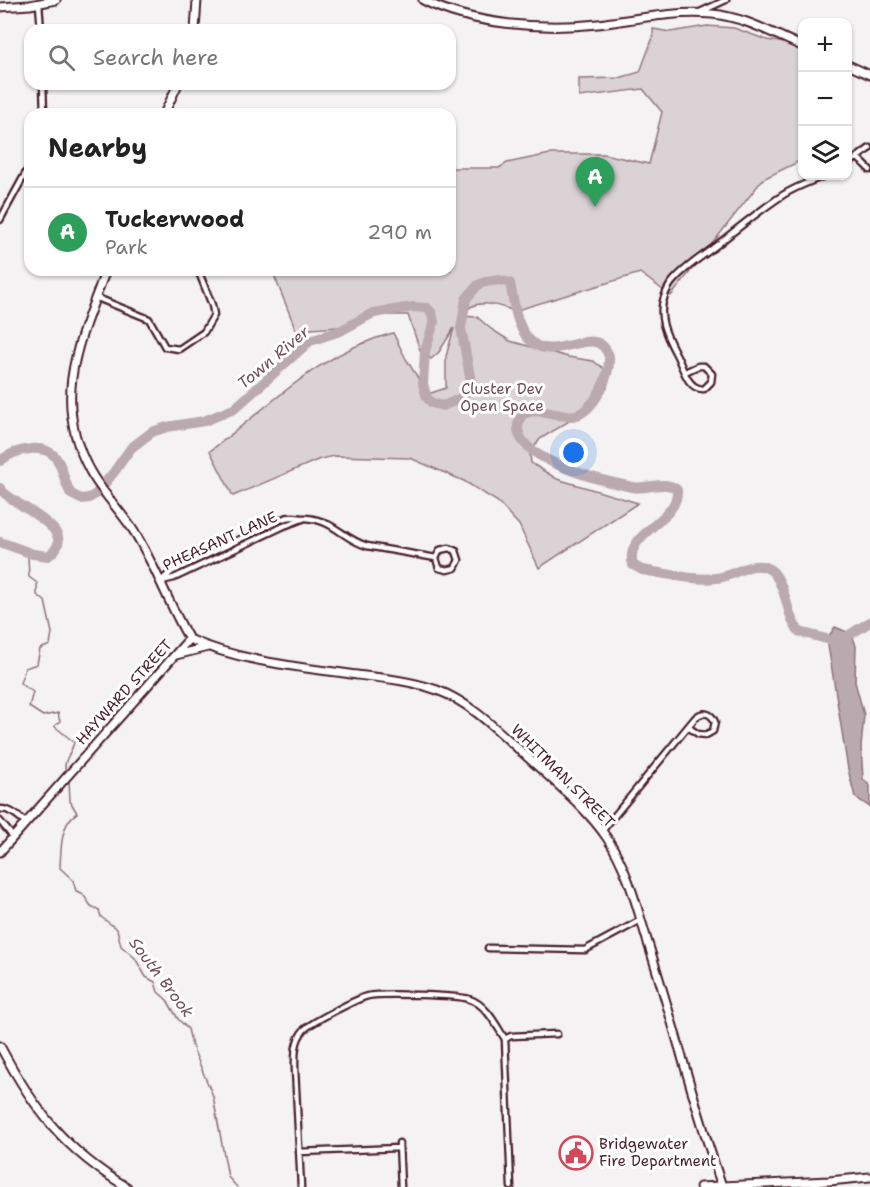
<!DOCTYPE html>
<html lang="en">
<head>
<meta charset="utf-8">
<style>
  body { margin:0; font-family:"Shantell Sans",sans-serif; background:#f6f6f6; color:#222 }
  .controls { position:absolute; right:18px; top:18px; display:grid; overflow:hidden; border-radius:12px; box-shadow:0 2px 4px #0004 }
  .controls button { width:54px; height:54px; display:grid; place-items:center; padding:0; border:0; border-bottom:2px solid #e0e0e0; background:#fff; color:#222; font:30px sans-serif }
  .you { position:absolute; left:574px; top:453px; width:21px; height:21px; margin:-15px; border:4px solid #fff; border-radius:50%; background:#1a73e8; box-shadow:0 0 0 9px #1a73e833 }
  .badge { display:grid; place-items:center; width:39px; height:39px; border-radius:50%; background:#d1495b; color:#fff; font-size:20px; font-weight:700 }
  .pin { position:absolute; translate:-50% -50px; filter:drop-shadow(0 2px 3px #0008) }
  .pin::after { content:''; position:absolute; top:32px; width:21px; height:18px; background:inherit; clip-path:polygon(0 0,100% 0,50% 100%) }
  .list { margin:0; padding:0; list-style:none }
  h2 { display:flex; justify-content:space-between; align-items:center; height:78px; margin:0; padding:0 24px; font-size:26px }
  h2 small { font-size:20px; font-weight:400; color:#767676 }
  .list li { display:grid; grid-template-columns:39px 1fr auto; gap:18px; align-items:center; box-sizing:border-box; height:90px; padding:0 24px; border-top:2px solid #e0e0e0 }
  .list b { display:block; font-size:22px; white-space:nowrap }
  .list p { margin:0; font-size:20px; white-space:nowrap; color:#767676 }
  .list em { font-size:20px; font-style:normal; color:#767676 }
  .icon { flex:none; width:33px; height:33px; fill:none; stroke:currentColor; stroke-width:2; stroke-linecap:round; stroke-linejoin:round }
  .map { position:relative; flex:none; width:870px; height:1187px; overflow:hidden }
  .search { position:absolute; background:#fff; box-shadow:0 2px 4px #0004; left:24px; top:24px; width:432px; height:66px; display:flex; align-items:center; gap:15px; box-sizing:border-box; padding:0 21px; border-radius:18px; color:#767676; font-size:22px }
  .panel { position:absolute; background:#fff; box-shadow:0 2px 4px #0004; left:24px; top:108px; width:432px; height:168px; border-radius:18px }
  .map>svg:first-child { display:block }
</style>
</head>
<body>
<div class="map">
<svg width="870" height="1187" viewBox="0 0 870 1187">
  <rect width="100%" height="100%" fill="#f4f2f2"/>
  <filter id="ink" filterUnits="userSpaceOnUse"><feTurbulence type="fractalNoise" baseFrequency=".0167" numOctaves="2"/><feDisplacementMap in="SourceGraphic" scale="12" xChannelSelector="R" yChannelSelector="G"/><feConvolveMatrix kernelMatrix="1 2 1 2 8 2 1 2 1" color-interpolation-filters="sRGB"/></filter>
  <g filter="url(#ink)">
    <path fill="#dbd2d5" stroke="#927880" stroke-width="1.5" d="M 707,26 L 734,28 L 767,40 L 802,46 L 802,160 L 763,179 L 671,296 L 640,273 L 514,311 C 496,304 473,297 461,316 L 477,317 L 491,329 L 510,341 L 568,357 L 593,361 L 609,372 L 607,388 L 595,405 L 540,439 L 530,453 L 531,463 L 557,479 L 638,503 L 539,568 L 519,525 L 498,502 L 464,481 L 410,458 L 335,456 L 320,459 L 233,496 L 210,451 C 270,406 319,352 393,333 L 406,359 L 428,394 L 446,388 L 446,356 L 454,328 L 439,352 L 431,359 L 420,350 L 408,315 L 382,315 L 339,327 L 296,330 L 272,270 L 450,270 L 450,168 L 499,168 L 507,163 L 550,154 L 604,154 L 649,164 L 662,112 L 643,89 L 579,97 L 579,79 L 619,78 L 640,72 L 653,37 L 653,29 L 670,32 Z"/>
    <path fill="#baa9ae" stroke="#8d727a" stroke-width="1.5" d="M 835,627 L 852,634 L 856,646 L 855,682 L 864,715 L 861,747 L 863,779 L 870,786 L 870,807 L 855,797 L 848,769 L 827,639 Z"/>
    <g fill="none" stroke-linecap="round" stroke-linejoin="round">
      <path stroke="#8d727a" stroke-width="1.5" d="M 30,553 L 28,557 L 29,577 L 37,583 L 37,595 L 45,601 L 52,633 L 50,645 L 40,649 L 37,664 L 25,668 L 20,683 L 33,692 L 29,707 L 43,716 L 58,713 L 60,722 L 54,726 L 74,742 C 72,753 62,760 66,773
        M 69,780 L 70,801 L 77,813 C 60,823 61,850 60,868 L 73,880 L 76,891 L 82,893 L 91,906 L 99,910 L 101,917 L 117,929 L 121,946 L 135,958 L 146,977 L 155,982 L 158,992 L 167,1000 L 178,1019 L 188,1029 L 192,1046 L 213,1096 L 228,1177 L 237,1187"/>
      <path stroke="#baa9ae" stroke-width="10" d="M 0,461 C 15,449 49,440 59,463 C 64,473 65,484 71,494 L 81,499 L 89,498 L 96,494 L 114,472 L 131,448 L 152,432 L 167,427 L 204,421 L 234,409 L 310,341 L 340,331 L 373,313 L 413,307 L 427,308 L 432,313 L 434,322 L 425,351 L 423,384 L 427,398 L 432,403 L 443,406 L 459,399 L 465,394 L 471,382 L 461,328 L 466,299 L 478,285 L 485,282 L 499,280 L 510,283 C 514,301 515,322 527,337 C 552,370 595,318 609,356 C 610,369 605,382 599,393 C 574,437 554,402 523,414 C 493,456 607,482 632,487 C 647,490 666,479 677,490 C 679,522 623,532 633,565 L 642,570 C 664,573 694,581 716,578 C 732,577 745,564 761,566 C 767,567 773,571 776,576 C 788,593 786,617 800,632 L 838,642
        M 0,488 C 9,505 86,530 48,556 L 33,554 L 0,542
        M 841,640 L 870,622"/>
      <defs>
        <path id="street" d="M 39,4 L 41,30
          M 700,12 L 726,0
          M 43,84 L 44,114
          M 858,158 L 870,170
          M 848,164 L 870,148
          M 0,220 L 30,165
          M 95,297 L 149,319 L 165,347 L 179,349 L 204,332 L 214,315 L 212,305 L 198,270
          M 685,372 L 698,366 L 704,366 L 712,374 L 711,382 L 704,389 C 688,390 683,368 677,356 C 667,337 656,317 665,295 C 667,290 670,284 674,280 C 686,266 703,256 717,245 C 738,228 760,210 783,195 C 795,187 810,182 824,176
          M 161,581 L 171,572 L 282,519 C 291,515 296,518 306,518 C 336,521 341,538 367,546 L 436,558 L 440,550 L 449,548 L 456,551 L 459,560 L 455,568 L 447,570 L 439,568 L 436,558
          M 162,581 L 174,578 L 284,526 L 305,518
          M 0,809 C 11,809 18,816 26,823
          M 0,821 L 13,837
          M 602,831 L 695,718 C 702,711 711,712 715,722 L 713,731 L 706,735 L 698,734 L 688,727
          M 488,948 L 585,950 L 641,920
          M 505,1039 L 511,1036 L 557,1034
          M 399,1143 L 401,1187
          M 299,1152 L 399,1148
          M 301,1187 L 295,1069 C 295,1056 294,1041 304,1030 C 310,1023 358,998 368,996 C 380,993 457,995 469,999 C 486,1004 496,1025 505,1039 L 511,1187"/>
        <path id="secondary" d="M 423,0 C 471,25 544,30 598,24 C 636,19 673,11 712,14 C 745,17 773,34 802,46
          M 0,7 L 30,5 L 56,0
          M 195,30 L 197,0
          M 848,65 L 870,75
          M 164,114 L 178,84
          M 189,639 C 241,662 301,667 357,675 C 384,678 412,681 437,690 C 470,702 498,731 524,754 C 551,779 587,808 607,838 C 628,869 637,908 648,943 C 674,1024 694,1106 722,1186
          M 176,655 L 208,647
          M 0,852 L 189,639 C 169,605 156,567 135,533 C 121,511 102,493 90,471 C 50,399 80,339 106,270
          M 0,1046 C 33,1108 65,1151 127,1187
          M 700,1187 L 829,1181 L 870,1177"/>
      </defs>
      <use href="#street" stroke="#4a1f2b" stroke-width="9"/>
      <use href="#secondary" stroke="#4a1f2b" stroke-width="11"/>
      <use href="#street" stroke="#fff" stroke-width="4.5"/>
      <use href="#secondary" stroke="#fff" stroke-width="7"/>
    </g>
  </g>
  <defs>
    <symbol id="civic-ring" viewBox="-11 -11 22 22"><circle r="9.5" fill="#fff" stroke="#d1495b" stroke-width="1.5"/><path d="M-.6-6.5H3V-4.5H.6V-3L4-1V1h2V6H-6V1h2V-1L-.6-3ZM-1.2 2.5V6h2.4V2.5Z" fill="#d1495b"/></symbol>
  </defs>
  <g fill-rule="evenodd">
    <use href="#civic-ring" x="557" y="1134" width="38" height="38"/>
  </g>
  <g text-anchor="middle" stroke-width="6" stroke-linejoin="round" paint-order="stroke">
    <g font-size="15" fill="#6e4c56" stroke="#fff">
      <text x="502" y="394">Cluster Dev<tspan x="502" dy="17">Open Space</tspan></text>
    </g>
    <g font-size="15" fill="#4a1f2b" stroke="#fff">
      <text transform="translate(220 541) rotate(-24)" y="5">PHEASANT LANE</text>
      <text transform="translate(124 692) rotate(-48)" y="5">HAYWARD STREET</text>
      <text transform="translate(563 776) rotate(45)" y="5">WHITMAN STREET</text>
    </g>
    <g font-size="15" fill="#4a1f2b" stroke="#fff" text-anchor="start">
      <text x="599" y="1149">Bridgewater<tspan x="599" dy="17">Fire Department</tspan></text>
    </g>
    <g font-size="16" font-style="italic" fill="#714f59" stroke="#fff">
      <text transform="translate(273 357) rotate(-40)" y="6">Town River</text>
      <text transform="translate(162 977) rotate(53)" y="6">South Brook</text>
    </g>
  </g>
</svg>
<div class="controls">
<button>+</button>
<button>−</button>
<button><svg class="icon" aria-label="layers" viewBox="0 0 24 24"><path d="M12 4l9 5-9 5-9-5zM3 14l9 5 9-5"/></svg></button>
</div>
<div class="you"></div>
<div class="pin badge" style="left:595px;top:207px;background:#2e9e5b">A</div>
<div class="search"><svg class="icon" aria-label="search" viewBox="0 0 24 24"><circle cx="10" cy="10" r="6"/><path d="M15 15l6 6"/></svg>Search here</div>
<section class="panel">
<h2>Nearby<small></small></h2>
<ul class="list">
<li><span class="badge" style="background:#2e9e5b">A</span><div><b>Tuckerwood</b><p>Park</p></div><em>290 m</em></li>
</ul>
</section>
</div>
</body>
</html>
